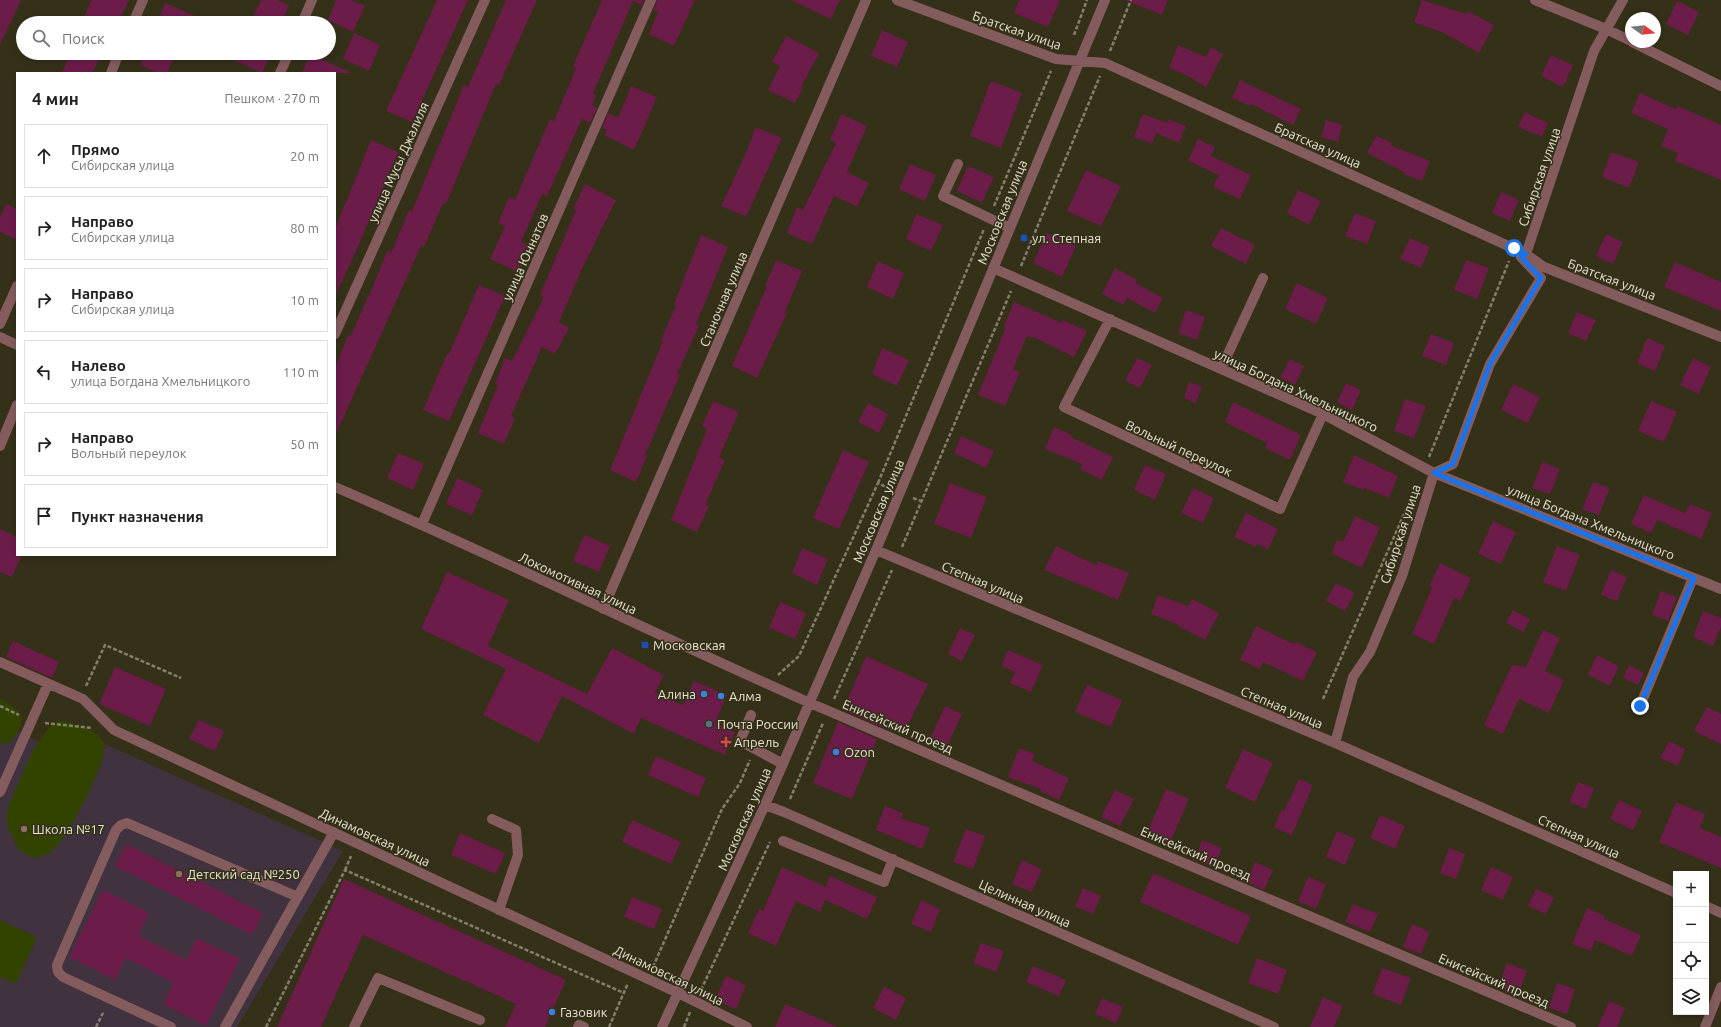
<!DOCTYPE html>
<html lang="ru">
<head>
<meta charset="utf-8">
<style>
  body { margin:0; font-family:Ubuntu,sans-serif; background:#f2f2f2; color:#222 }
  .controls { position:absolute; right:12px; bottom:12px; display:grid; overflow:hidden; border-radius:0px; box-shadow:0 2px 6px #0003 }
  .controls button { width:36px; height:36px; display:grid; place-items:center; padding:0; border:0; border-bottom:1px solid #e0e0e0; background:#fff; color:#222; font:20px sans-serif }
  .compass { position:absolute; left:1625px; top:12px; width:36px; height:36px; border-radius:50%; background:#fff; box-shadow:0 2px 6px #0003; rotate:105deg }
  .stop { position:absolute; width:12px; height:12px; margin:-9px; border:3px solid #1a73e8; border-radius:50%; background:#fff }
  .stop.end { background:#1a73e8; border-color:#fff; box-shadow:0 1px 4px #0008 }
  .list { margin:0; padding:0; list-style:none }
  h2 { display:flex; justify-content:space-between; align-items:center; height:52px; margin:0; padding:0 16px; font-size:17px }
  h2 small { font-size:13px; font-weight:400; color:#767676 }
  .list li { display:grid; grid-template-columns:26px 1fr auto; gap:12px; align-items:center; box-sizing:border-box; height:64px; margin:0 8px 8px; padding:0 8px; border:1px solid #e0e0e0; border-radius:0px }
  .list b { display:block; font-size:15px; white-space:nowrap }
  .list p { margin:0; font-size:13px; white-space:nowrap; color:#767676 }
  .list em { font-size:13px; font-style:normal; color:#767676 }
  .icon { flex:none; width:22px; height:22px; fill:none; stroke:currentColor; stroke-width:2; stroke-linecap:round; stroke-linejoin:round }
  .map { position:relative; flex:none; width:1721px; height:1027px; overflow:hidden }
  .search { position:absolute; background:#fff; box-shadow:0 2px 6px #0003; left:16px; top:16px; width:320px; height:44px; display:flex; align-items:center; gap:10px; box-sizing:border-box; padding:0 14px; border-radius:22px; color:#767676; font-size:15px }
  .panel { position:absolute; background:#fff; box-shadow:0 2px 6px #0003; left:16px; top:72px; width:320px; height:484px; border-radius:0px }
  .map>svg:first-child { display:block }
</style>
</head>
<body>
<div class="map">
<svg width="1721" height="1027" viewBox="0 0 1721 1027">
  <rect width="100%" height="100%" fill="#353018"/>
  <path fill="#40323f" d="M 0,722 L 78,762 L 89,737 L 343,851 L 237,1027 L 0,1027 Z"/>
  <path fill="#324300" d="M 0,699 C 27,713 27,722 9,744 L 0,743 Z
    M 60,721 C 74,723 99,729 104,744 C 109,760 66,841 52,851 C 48,854 41,856 35,858 L 19,851 L 7,826 L 7,809 L 34,748 L 51,725 Z
    M 0,920 L 37,937 L 16,984 L 0,977 Z"/>
  <path fill="#6b1c48" d="M 0,0 L 21,0 L 0,45 Z
    M 91,0 L 129,0 L 118,23 L 82,23 Z
    M 261,0 L 277,0 L 289,5 L 282,23 L 261,23 L 252,19 Z
    M 336,0 L 351,0 L 365,6 L 353,32 L 328,20 Z
    M 437,0 L 468,0 L 412,122 L 386,111 Z
    M 506,0 L 537,0 L 499,85 L 496,84 L 446,204 L 443,203 L 424,247 L 421,246 L 335,436 L 335,368 L 348,335 L 351,336 L 369,294 L 370,294 L 387,251 L 391,253 L 409,210 L 412,211 L 464,85 L 468,87 Z
    M 602,0 L 644,0 L 642,5 L 633,1 L 593,93 L 596,95 L 592,105 L 597,108 L 590,123 L 582,119 L 547,196 L 542,194 L 521,242 L 528,245 L 516,271 L 490,259 L 505,226 L 498,223 L 509,197 L 515,200 L 550,119 L 554,121 L 576,68 L 573,66 Z
    M 657,0 L 695,0 L 674,46 L 649,34 L 658,12 L 654,10 Z
    M 791,0 L 840,0 L 831,19 Z
    M 1019,0 L 1060,0 L 1048,27 L 1014,13 Z
    M 1125,0 L 1168,0 L 1162,15 Z
    M 1422,0 L 1466,14 L 1468,11 L 1494,25 L 1479,53 L 1444,33 L 1414,22 Z
    M 1677,1 L 1699,12 L 1688,35 L 1666,24 Z
    M 165,3 L 211,23 L 157,23 Z
    M 882,30 L 908,42 L 897,67 L 871,56 Z
    M 354,33 L 380,45 L 369,71 L 343,59 Z
    M 786,36 L 819,53 L 801,87 L 803,88 L 795,103 L 768,90 L 780,66 L 772,62 Z
    M 1178,45 L 1206,57 L 1211,47 L 1223,54 L 1206,87 L 1194,80 L 1194,79 L 1169,68 Z
    M 70,53 L 86,53 L 99,59 L 92,73 L 62,73 Z
    M 145,53 L 176,53 L 167,73 L 158,73 L 140,65 Z
    M 218,53 L 271,53 L 262,73 Z
    M 310,54 L 352,73 L 302,73 Z
    M 1551,55 L 1573,65 L 1563,87 L 1541,76 Z
    M 1240,80 L 1301,109 L 1293,125 L 1251,104 L 1250,106 L 1232,98 Z
    M 991,81 L 1022,93 L 1001,148 L 970,136 Z
    M 631,86 L 657,97 L 634,150 L 604,135 L 607,130 L 602,128 L 608,113 L 618,118 Z
    M 1640,93 L 1676,109 L 1678,106 L 1721,125 L 1721,180 L 1675,161 L 1678,153 L 1661,146 L 1668,129 L 1631,113 Z
    M 1525,112 L 1548,123 L 1542,137 L 1518,127 Z
    M 841,114 L 867,126 L 847,172 L 869,183 L 857,207 L 834,196 L 812,244 L 787,233 L 797,207 L 803,210 L 836,143 L 830,140 Z
    M 1143,114 L 1167,123 L 1168,119 L 1186,126 L 1179,143 L 1156,133 L 1152,144 L 1134,137 Z
    M 1326,120 L 1342,125 L 1338,142 L 1321,137 Z
    M 756,127 L 782,138 L 746,217 L 721,206 L 746,153 Z
    M 1376,136 L 1392,143 L 1390,145 L 1430,161 L 1422,181 L 1404,174 L 1404,172 L 1367,153 Z
    M 1198,139 L 1215,147 L 1211,156 L 1251,175 L 1240,199 L 1213,187 L 1219,175 L 1188,161 Z
    M 371,140 L 398,152 L 356,251 L 335,296 L 335,229 Z
    M 1611,152 L 1639,162 L 1629,188 L 1602,177 Z
    M 910,164 L 936,175 L 925,201 L 899,189 Z
    M 968,166 L 994,177 L 982,203 L 957,191 Z
    M 1086,170 L 1121,186 L 1101,226 L 1067,211 Z
    M 585,184 L 616,200 L 582,269 L 559,322 L 569,328 L 555,354 L 542,347 L 511,416 L 515,418 L 504,444 L 478,433 L 498,385 L 495,384 L 505,358 L 512,361 L 544,297 L 540,295 L 576,210 L 573,209 Z
    M 1298,190 L 1321,201 L 1309,225 L 1287,213 Z
    M 1501,192 L 1519,200 L 1510,221 L 1492,213 Z
    M 6,204 L 17,209 L 17,240 L 0,232 L 0,217 Z
    M 1355,213 L 1376,221 L 1367,244 L 1345,236 Z
    M 916,214 L 943,225 L 931,251 L 906,239 Z
    M 1221,228 L 1255,245 L 1246,264 L 1211,246 Z
    M 1047,233 L 1076,246 L 1062,277 L 1033,263 Z
    M 1606,234 L 1623,242 L 1613,264 L 1596,256 Z
    M 701,235 L 728,247 L 696,324 L 699,326 L 677,374 L 680,375 L 645,455 L 647,456 L 636,482 L 610,470 L 663,341 L 661,340 L 676,305 L 674,304 Z
    M 1410,238 L 1430,247 L 1421,268 L 1400,259 Z
    M 776,260 L 802,271 L 785,312 L 787,313 L 757,378 L 732,366 L 767,286 L 765,286 Z
    M 1466,260 L 1489,268 L 1477,299 L 1454,290 Z
    M 878,261 L 904,273 L 893,299 L 867,287 Z
    M 1675,262 L 1721,282 L 1721,311 L 1664,287 Z
    M 1115,268 L 1137,280 L 1135,283 L 1163,298 L 1155,313 L 1127,298 L 1124,305 L 1102,294 Z
    M 1297,283 L 1328,298 L 1316,324 L 1285,309 Z
    M 479,285 L 505,296 L 449,421 L 423,410 L 447,354 L 449,354 Z
    M 1014,302 L 1062,323 L 1063,320 L 1087,331 L 1074,357 L 1033,337 L 1033,338 L 1027,336 L 1013,369 L 1020,372 L 1005,406 L 978,395 L 1006,327 L 1004,326 Z
    M 1186,310 L 1205,317 L 1197,340 L 1178,333 Z
    M 1577,312 L 1596,320 L 1586,341 L 1568,333 Z
    M 1431,334 L 1454,343 L 1446,365 L 1422,356 Z
    M 1647,338 L 1665,346 L 1655,371 L 1637,363 Z
    M 882,348 L 909,360 L 897,386 L 872,374 Z
    M 1137,358 L 1152,365 L 1140,388 L 1125,381 Z
    M 1693,358 L 1711,367 L 1699,394 L 1680,385 Z
    M 1290,359 L 1304,366 L 1295,385 L 1280,377 Z
    M 1189,382 L 1202,387 L 1196,403 L 1184,398 Z
    M 1346,383 L 1361,390 L 1352,410 L 1337,402 Z
    M 1513,384 L 1540,397 L 1528,423 L 1501,410 Z
    M 1405,399 L 1426,406 L 1414,438 L 1394,431 Z
    M 713,401 L 739,412 L 719,457 L 725,460 L 705,505 L 709,506 L 697,532 L 671,520 L 707,429 L 702,426 Z
    M 1651,401 L 1677,412 L 1664,442 L 1638,431 Z
    M 1233,402 L 1301,435 L 1290,460 L 1265,448 L 1267,443 L 1225,422 Z
    M 868,403 L 888,414 L 879,433 L 858,422 Z
    M 1054,427 L 1072,435 L 1071,437 L 1113,457 L 1102,480 L 1080,469 L 1082,464 L 1045,449 Z
    M 961,436 L 994,451 L 986,468 L 954,453 Z
    M 843,450 L 869,462 L 839,529 L 813,518 Z
    M 398,453 L 424,464 L 413,490 L 387,478 Z
    M 1354,455 L 1398,476 L 1389,498 L 1364,488 L 1363,490 L 1343,482 Z
    M 1542,462 L 1560,469 L 1550,494 L 1532,488 Z
    M 1145,465 L 1166,474 L 1155,500 L 1134,490 Z
    M 457,478 L 483,490 L 472,515 L 446,504 Z
    M 1593,482 L 1610,488 L 1599,515 L 1582,509 Z
    M 950,483 L 987,497 L 971,538 L 934,524 Z
    M 1193,488 L 1214,498 L 1203,523 L 1181,513 Z
    M 1644,495 L 1685,513 L 1690,504 L 1712,513 L 1701,539 L 1657,520 L 1651,533 L 1631,524 Z
    M 1246,513 L 1278,529 L 1268,549 L 1257,544 L 1256,547 L 1234,537 Z
    M 1355,516 L 1380,527 L 1362,568 L 1333,554 L 1333,549 L 1337,540 L 1343,542 Z
    M 1493,521 L 1516,532 L 1501,564 L 1478,554 Z
    M 0,529 L 17,537 L 17,555 L 22,555 L 12,577 L 0,572 Z
    M 584,535 L 610,546 L 599,572 L 573,561 Z
    M 1056,546 L 1096,565 L 1098,561 L 1129,573 L 1118,600 L 1044,570 Z
    M 1557,546 L 1580,555 L 1566,591 L 1543,582 Z
    M 802,548 L 828,559 L 817,585 L 792,573 Z
    M 1440,563 L 1471,578 L 1461,601 L 1454,598 L 1434,644 L 1412,634 L 1432,588 L 1429,587 Z
    M 1611,570 L 1627,577 L 1617,601 L 1601,595 Z
    M 447,572 L 509,600 L 488,646 L 587,694 L 612,648 L 664,675 L 655,693 L 683,705 L 694,681 L 727,695 L 715,723 L 735,732 L 725,755 L 641,718 L 634,734 L 562,696 L 539,743 L 483,715 L 506,669 L 421,629 Z
    M 1336,583 L 1355,593 L 1345,611 L 1326,601 Z
    M 1661,591 L 1677,597 L 1668,621 L 1652,615 Z
    M 1158,595 L 1188,606 L 1192,599 L 1219,613 L 1205,640 L 1178,626 L 1179,625 L 1151,614 Z
    M 780,602 L 806,613 L 795,639 L 769,628 Z
    M 1513,610 L 1530,619 L 1523,632 L 1506,623 Z
    M 1703,611 L 1721,618 L 1721,627 L 1713,646 L 1693,637 Z
    M 1256,626 L 1294,644 L 1295,642 L 1317,652 L 1303,681 L 1263,662 L 1260,669 L 1240,660 Z
    M 960,628 L 975,635 L 962,661 L 948,654 Z
    M 1543,630 L 1560,638 L 1545,671 L 1564,680 L 1549,713 L 1519,699 L 1503,734 L 1484,725 L 1512,665 L 1526,667 Z
    M 13,641 L 59,662 L 52,678 L 6,657 Z
    M 1008,650 L 1043,665 L 1031,692 L 1010,683 L 1015,672 L 1001,666 Z
    M 1597,655 L 1619,666 L 1610,686 L 1588,675 Z
    M 866,656 L 928,684 L 905,731 L 884,720 L 881,727 L 843,710 Z
    M 1629,665 L 1644,673 L 1638,685 L 1623,678 Z
    M 115,667 L 166,689 L 150,726 L 99,704 Z
    M 1087,685 L 1122,700 L 1111,727 L 1075,712 Z
    M 945,706 L 962,714 L 945,751 L 928,743 Z
    M 1707,707 L 1721,714 L 1721,744 L 1694,731 Z
    M 199,720 L 224,731 L 215,751 L 189,739 Z
    M 838,722 L 877,739 L 852,799 L 813,783 Z
    M 1669,741 L 1685,749 L 1678,766 L 1660,758 Z
    M 1019,748 L 1035,754 L 1032,761 L 1069,778 L 1059,800 L 1040,791 L 1041,789 L 1008,777 Z
    M 1243,749 L 1273,763 L 1255,802 L 1225,788 Z
    M 656,756 L 706,778 L 698,797 L 648,775 Z
    M 1299,779 L 1313,785 L 1292,835 L 1274,828 L 1281,810 L 1284,811 Z
    M 1578,782 L 1594,788 L 1586,809 L 1569,802 Z
    M 1166,789 L 1189,799 L 1168,847 L 1145,837 Z
    M 1115,790 L 1134,799 L 1120,826 L 1101,817 Z
    M 1619,800 L 1642,811 L 1633,830 L 1610,819 Z
    M 1676,802 L 1705,814 L 1700,828 L 1721,837 L 1721,868 L 1659,842 Z
    M 885,806 L 903,813 L 901,818 L 930,828 L 922,849 L 876,830 Z
    M 1380,815 L 1405,826 L 1395,849 L 1370,838 Z
    M 632,820 L 681,842 L 671,864 L 622,842 Z
    M 966,829 L 985,836 L 973,869 L 953,862 Z
    M 1337,831 L 1356,839 L 1345,865 L 1326,857 Z
    M 460,833 L 505,853 L 496,874 L 451,855 Z
    M 1202,840 L 1222,848 L 1214,867 L 1195,860 Z
    M 126,844 L 263,913 L 252,935 L 115,866 Z
    M 1449,848 L 1465,854 L 1456,879 L 1440,873 Z
    M 1022,860 L 1042,869 L 1032,892 L 1012,884 Z
    M 1255,862 L 1273,870 L 1264,890 L 1247,882 Z
    M 782,867 L 826,887 L 830,876 L 877,897 L 867,919 L 825,900 L 820,912 L 796,901 L 776,946 L 748,933 L 759,909 L 763,911 Z
    M 1491,867 L 1513,877 L 1503,900 L 1481,890 Z
    M 1153,873 L 1251,916 L 1238,945 L 1140,902 Z
    M 1308,877 L 1326,884 L 1316,909 L 1298,901 Z
    M 344,879 L 566,980 L 545,1027 L 505,1027 L 516,1004 L 363,935 L 321,1027 L 277,1027 Z
    M 1083,888 L 1101,896 L 1093,914 L 1075,906 Z
    M 1536,889 L 1554,897 L 1546,914 L 1528,906 Z
    M 103,890 L 149,913 L 138,936 L 186,960 L 197,938 L 240,959 L 206,1026 L 163,1004 L 174,983 L 126,958 L 115,980 L 69,957 Z
    M 632,897 L 662,909 L 654,929 L 624,917 Z
    M 921,900 L 940,909 L 931,932 L 911,924 Z
    M 1353,904 L 1378,914 L 1370,932 L 1345,922 Z
    M 1587,908 L 1605,916 L 1604,919 L 1641,935 L 1632,956 L 1595,940 L 1591,951 L 1572,944 Z
    M 1412,924 L 1430,932 L 1421,954 L 1403,947 Z
    M 981,943 L 1004,951 L 996,972 L 973,963 Z
    M 1257,958 L 1287,970 L 1278,994 L 1248,983 Z
    M 1507,963 L 1527,971 L 1518,994 L 1498,987 Z
    M 1033,966 L 1066,980 L 1059,996 L 1026,982 Z
    M 1382,968 L 1411,978 L 1401,1005 L 1372,994 Z
    M 726,976 L 746,985 L 736,1009 L 715,1000 Z
    M 1557,983 L 1575,989 L 1567,1014 L 1549,1008 Z
    M 884,987 L 906,998 L 896,1020 L 873,1008 Z
    M 1323,997 L 1343,1006 L 1334,1027 L 1310,1027 Z
    M 1102,998 L 1123,1007 L 1116,1023 L 1095,1014 Z
    M 1609,1001 L 1625,1008 L 1617,1027 L 1598,1027 Z
    M 785,1004 L 838,1027 L 775,1027 Z"/>
  <g fill="none" stroke-linecap="round" stroke-linejoin="round">
    <path stroke="#847f6c" stroke-width="2.5" stroke-dasharray="4 2" stroke-linecap="butt" d="M 1074,35 L 1087,0
      M 1110,51 L 1131,0
      M 994,206 L 1051,71
      M 1021,266 L 1100,76
      M 1429,457 L 1509,261
      M 878,483 L 984,229
      M 913,498 L 921,501
      M 902,547 L 1011,291
      M 778,675 L 799,656 L 878,483 L 888,488
      M 86,686 L 105,645 L 181,678
      M 834,699 L 892,570
      M 1323,699 L 1408,505
      M 0,706 L 19,715
      M 45,723 L 92,728
      M 790,799 L 823,723
      M 345,870 L 351,856
      M 653,967 L 722,809 L 740,783 L 750,760
      M 701,990 L 770,842
      M 96,1027 L 104,1011
      M 266,1027 L 345,870 L 624,993
      M 609,1027 L 628,983
      M 684,1027 L 690,1012"/>
    <path stroke="#855c5d" stroke-width="10" d="M 897,0 L 1056,59 L 1105,63 L 1526,254 L 1544,267 L 1721,337
      M 1535,0 L 1606,29 L 1631,41
      M 133,23 L 143,0
      M 302,23 L 312,0
      M 1632,42 L 1721,86
      M 111,73 L 119,53
      M 280,73 L 289,53
      M 958,164 L 943,196 L 1010,228
      M 993,268 L 1323,414 L 1434,473 L 1721,589
      M 1110,319 L 1064,407 L 1280,509 L 1323,414
      M 0,324 L 17,286
      M 335,334 L 485,0
      M 0,337 L 17,345
      M 1221,369 L 1263,278
      M 0,446 L 17,405
      M 335,487 C 495,555 651,633 810,703 C 1063,813 1317,919 1571,1027
      M 422,524 L 651,0
      M 876,550 L 1335,743 L 1676,893
      M 603,609 L 866,0
      M 0,662 L 83,699 L 114,730 L 678,993 L 747,1027
      M 1640,706 L 1693,578
      M 751,715 L 740,741 L 783,764
      M 1335,743 L 1353,677 L 1370,652 L 1402,576 L 1434,473 L 1453,464 L 1490,364 L 1541,278 L 1521,257 L 1526,254 L 1594,51 L 1623,0
      M 0,792 L 48,684
      M 765,805 L 784,812 L 1274,1027
      M 492,819 L 516,830 L 518,855 L 499,910
      M 783,841 L 884,882 L 893,859
      M 1706,906 L 1721,913
      M 171,1027 L 63,977 L 58,972 L 57,965 L 116,830 L 121,825 L 127,823 L 298,897
      M 225,1027 L 334,832
      M 354,1027 L 378,978 L 480,1020
      M 578,1027 L 579,1025 L 584,1027
      M 662,1027 L 765,805 L 876,550 L 1105,0
      M 1705,1027 L 1721,987"/>
  </g>
  <g fill="none" stroke-linecap="round" stroke-linejoin="round">
    <path stroke="#1a73e8" stroke-width="5" d="M 1514,248 L 1526,254 L 1521,257 L 1541,278 L 1490,364 L 1453,464 L 1434,473 L 1694,578 L 1640,706"/>
  </g>
  <g fill="#1a4fb4" stroke="#353018" stroke-width="1.5">
    <rect x="1020" y="234" width="8" height="8" rx="2"/>
    <rect x="641" y="641" width="8" height="8" rx="2"/>
  </g>
  <g fill="#3f7fe0" stroke="#353018" stroke-width="1.5">
    <circle cx="704" cy="694" r="4"/>
    <circle cx="721" cy="696" r="4"/>
    <circle cx="836" cy="752" r="4"/>
    <circle cx="552" cy="1012" r="4"/>
  </g>
  <circle fill="#5c6f8a" stroke="#353018" stroke-width="1.5" cx="709" cy="724" r="4"/>
  <path fill="#e0444e" stroke="#353018" stroke-width="1.5" d="M724 736h4v4h4v4h-4v4h-4v-4h-4v-4h4z"/>
  <g fill="#8d6e63" stroke="#353018" stroke-width="1.5">
    <circle cx="24" cy="829" r="4"/>
    <circle cx="179" cy="874" r="4"/>
  </g>
  <g text-anchor="middle" stroke-width="3" stroke-linejoin="round" paint-order="stroke">
    <g font-size="13" fill="#e5e2d4" stroke="#353018">
      <text transform="translate(1017 30) rotate(19)" y="5">Братская улица</text>
      <text transform="translate(1318 145) rotate(24)" y="5">Братская улица</text>
      <text transform="translate(398 162) rotate(-66)" y="5">улица Мусы Джалиля</text>
      <text transform="translate(1539 177) rotate(-71)" y="5">Сибирская улица</text>
      <text transform="translate(1002 212) rotate(-68)" y="5">Московская улица</text>
      <text transform="translate(525 257) rotate(-66)" y="5">улица Юннатов</text>
      <text transform="translate(1612 279) rotate(21)" y="5">Братская улица</text>
      <text transform="translate(723 299) rotate(-67)" y="5">Станочная улица</text>
      <text transform="translate(1296 390) rotate(25)" y="5">улица Богдана Хмельницкого</text>
      <text transform="translate(1179 448) rotate(25)" y="5">Вольный переулок</text>
      <text transform="translate(878 511) rotate(-67)" y="5">Московская улица</text>
      <text transform="translate(1591 522) rotate(22)" y="5">улица Богдана Хмельницкого</text>
      <text transform="translate(1400 534) rotate(-72)" y="5">Сибирская улица</text>
      <text transform="translate(983 582) rotate(23)" y="5">Степная улица</text>
      <text transform="translate(578 583) rotate(25)" y="5">Локомотивная улица</text>
      <text transform="translate(1282 707) rotate(23)" y="5">Степная улица</text>
      <text transform="translate(898 726) rotate(23)" y="5">Енисейский проезд</text>
      <text transform="translate(744 819) rotate(-66)" y="5">Московская улица</text>
      <text transform="translate(1579 836) rotate(24)" y="5">Степная улица</text>
      <text transform="translate(375 837) rotate(25)" y="5">Динамовская улица</text>
      <text transform="translate(1196 853) rotate(23)" y="5">Енисейский проезд</text>
      <text transform="translate(1025 903) rotate(24)" y="5">Целинная улица</text>
      <text transform="translate(669 975) rotate(26)" y="5">Динамовская улица</text>
      <text transform="translate(1494 980) rotate(23)" y="5">Енисейский проезд</text>
    </g>
    <g font-size="13" fill="#e5e2d4" stroke="#353018" text-anchor="start">
      <text x="1032" y="243">ул. Степная</text>
      <text x="653" y="650">Московская</text>
      <text x="696" y="699" text-anchor="end">Алина</text>
      <text x="729" y="701">Алма</text>
      <text x="717" y="729">Почта России</text>
      <text x="734" y="747">Апрель</text>
      <text x="844" y="757">Ozon</text>
      <text x="32" y="834">Школа №17</text>
      <text x="187" y="879">Детский сад №250</text>
      <text x="560" y="1017">Газовик</text>
    </g>
  </g>
</svg>
<div class="controls">
<button>+</button>
<button>−</button>
<button><svg class="icon" aria-label="locate" viewBox="0 0 24 24"><circle cx="12" cy="12" r="6"/><path d="M12 2v4M12 18v4M2 12h4M18 12h4"/></svg></button>
<button><svg class="icon" aria-label="layers" viewBox="0 0 24 24"><path d="M12 4l9 5-9 5-9-5zM3 14l9 5 9-5"/></svg></button>
</div>
<svg class="compass" viewBox="-18 -18 36 36"><path d="M0-13l5 13h-10z" fill="#e53935"/><path d="M0 13l5-13h-10z" fill="#767676"/></svg>
<div class="stop" style="left:1514px;top:248px"></div>
<div class="stop end" style="left:1640px;top:706px"></div>
<div class="search"><svg class="icon" aria-label="search" viewBox="0 0 24 24"><circle cx="10" cy="10" r="6"/><path d="M15 15l6 6"/></svg>Поиск</div>
<section class="panel">
<h2>4 мин<small>Пешком · 270 m</small></h2>
<ul class="list">
<li><svg class="icon" aria-label="ahead" viewBox="0 0 24 24"><path d="M12 20V5M6 11l6-6 6 6"/></svg><div><b>Прямо</b><p>Сибирская улица</p></div><em>20 m</em></li>
<li><svg class="icon" aria-label="right" viewBox="0 0 24 24"><path d="M7 20v-9h11M14 6l5 5-5 5"/></svg><div><b>Направо</b><p>Сибирская улица</p></div><em>80 m</em></li>
<li><svg class="icon" aria-label="right" viewBox="0 0 24 24"><path d="M7 20v-9h11M14 6l5 5-5 5"/></svg><div><b>Направо</b><p>Сибирская улица</p></div><em>10 m</em></li>
<li><svg class="icon" aria-label="left" viewBox="0 0 24 24"><path d="M17 20v-9H6M10 6l-5 5 5 5"/></svg><div><b>Налево</b><p>улица Богдана Хмельницкого</p></div><em>110 m</em></li>
<li><svg class="icon" aria-label="right" viewBox="0 0 24 24"><path d="M7 20v-9h11M14 6l5 5-5 5"/></svg><div><b>Направо</b><p>Вольный переулок</p></div><em>50 m</em></li>
<li><svg class="icon" aria-label="arrive" viewBox="0 0 24 24"><path d="M6 21V4h12l-3 4 3 4H6"/></svg><div><b>Пункт назначения</b></div></li>
</ul>
</section>
</div>
</body>
</html>
